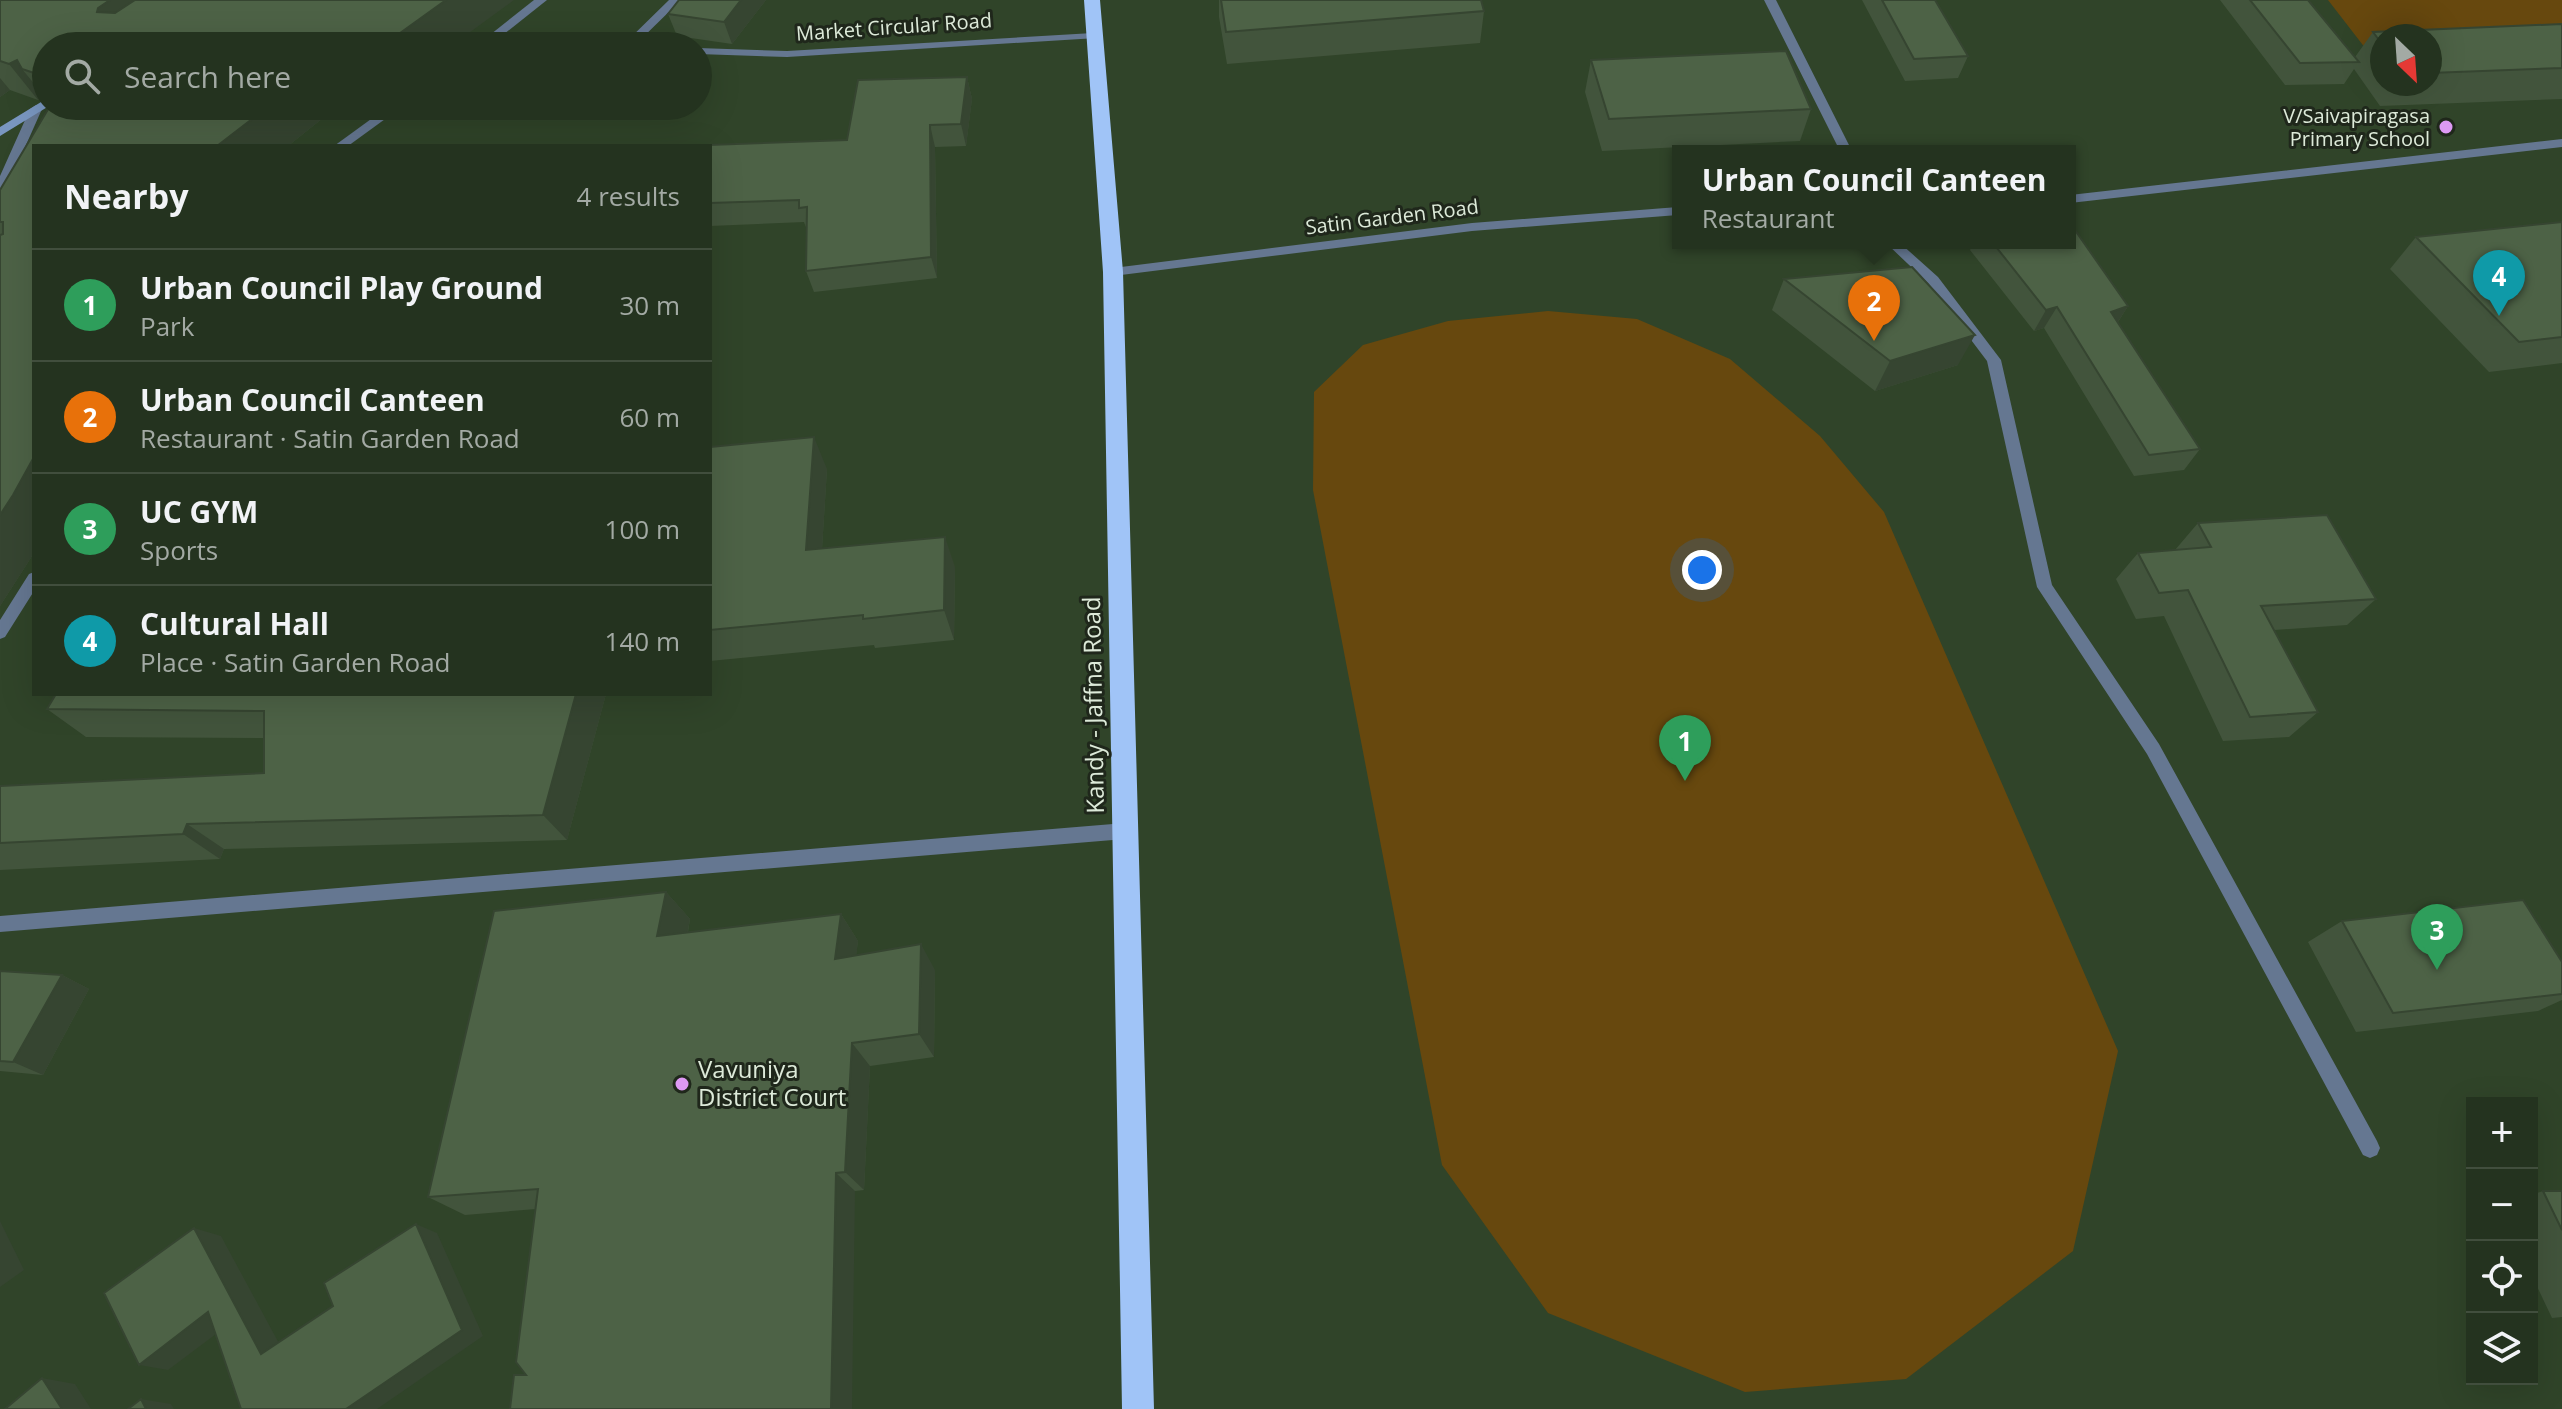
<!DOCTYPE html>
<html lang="en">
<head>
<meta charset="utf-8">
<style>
  body { margin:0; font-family:"Open Sans",sans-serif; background:#2c3b28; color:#f1f3f6 }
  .controls { position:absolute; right:24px; bottom:24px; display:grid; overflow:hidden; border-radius:0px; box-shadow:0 8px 32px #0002 }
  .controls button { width:72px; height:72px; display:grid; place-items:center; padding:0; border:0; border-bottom:2px solid #414e3d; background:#24331f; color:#f1f3f6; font:40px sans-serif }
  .compass { position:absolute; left:2370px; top:24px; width:72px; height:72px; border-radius:50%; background:#24331f; box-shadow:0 8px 32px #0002; rotate:155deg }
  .you { position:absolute; left:1702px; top:570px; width:28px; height:28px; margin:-20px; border:6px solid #fff; border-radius:50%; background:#1a73e8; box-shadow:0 0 0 12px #1a73e833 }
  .badge { display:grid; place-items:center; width:52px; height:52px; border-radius:50%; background:#8c9099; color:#fff; font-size:26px; font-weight:700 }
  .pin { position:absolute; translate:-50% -66px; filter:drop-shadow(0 2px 4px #0008) }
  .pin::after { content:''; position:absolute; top:42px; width:28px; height:24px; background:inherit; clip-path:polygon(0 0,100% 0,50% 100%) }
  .popup { position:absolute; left:1672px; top:145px; width:404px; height:104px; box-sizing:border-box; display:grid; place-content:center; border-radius:0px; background:#24331f; filter:drop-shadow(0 2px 6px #0005); font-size:26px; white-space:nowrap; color:#a3aaa4 }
  .popup b { font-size:30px; color:#f1f3f6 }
  .popup::after { content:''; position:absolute; left:50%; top:100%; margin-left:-16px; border:16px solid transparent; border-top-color:#24331f }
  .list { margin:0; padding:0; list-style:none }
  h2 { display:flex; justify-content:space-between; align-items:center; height:104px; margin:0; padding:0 32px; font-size:34px }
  h2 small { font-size:26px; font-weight:400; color:#a3aaa4 }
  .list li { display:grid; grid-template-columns:52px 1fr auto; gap:24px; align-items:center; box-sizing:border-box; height:112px; padding:0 32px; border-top:2px solid #414e3d }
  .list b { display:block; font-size:30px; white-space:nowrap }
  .list p { margin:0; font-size:26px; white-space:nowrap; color:#a3aaa4 }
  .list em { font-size:26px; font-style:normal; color:#a3aaa4 }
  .icon { flex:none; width:44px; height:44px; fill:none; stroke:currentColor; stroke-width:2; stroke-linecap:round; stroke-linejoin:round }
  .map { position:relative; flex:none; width:2562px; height:1409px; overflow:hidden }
  .search { position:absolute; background:#24331f; box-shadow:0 8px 32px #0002; left:32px; top:32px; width:680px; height:88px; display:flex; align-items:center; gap:20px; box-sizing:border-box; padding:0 28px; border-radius:44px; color:#a3aaa4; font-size:30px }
  .panel { position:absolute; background:#24331f; box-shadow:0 8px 32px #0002; left:32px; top:144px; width:680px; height:552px; border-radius:0px }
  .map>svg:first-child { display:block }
</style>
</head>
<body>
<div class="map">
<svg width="2562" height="1409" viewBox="0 0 2562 1409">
  <rect width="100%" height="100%" fill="#304429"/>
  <path fill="#67480e" d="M 2328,0 L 2562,0 L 2562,42 L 2382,36 L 2369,53 Z
    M 1548,311 L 1637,319 L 1730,359 L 1820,436 L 1884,512 L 2118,1051 L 2073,1251 L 1906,1379 L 1745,1392 L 1548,1313 L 1442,1165 L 1313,490 L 1314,392 L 1363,345 L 1448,321 Z"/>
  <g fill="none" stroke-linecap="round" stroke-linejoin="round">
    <path fill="#657791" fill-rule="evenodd" d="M 534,0 L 547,0 L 489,46 L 476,46 Z"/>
    <path fill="#657791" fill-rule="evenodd" d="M 669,0 L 681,0 L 634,46 L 622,46 Z
      M 1764,0 L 1776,0 L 1852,151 L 1840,151 Z
      M 1093,33 L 1097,34 L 1097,38 L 787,57 L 698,54 L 698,48 L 787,51 Z
      M 36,105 L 42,109 L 6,190 L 0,194 L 0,176 L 30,109 Z
      M 389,106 L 403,106 L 348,146 L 334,146 Z
      M 2562,139 L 2562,147 L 2070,203 L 2070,195 Z
      M 1678,207 L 1678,215 L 1472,231 L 1113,276 L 1107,272 L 1113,268 L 1472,223 Z
      M 1886,243 L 1900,243 L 1938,277 L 2001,360 L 2052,585 L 2159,744 L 2377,1141 L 2380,1148 L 2377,1155 L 2370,1158 L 2363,1155 L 2147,754 L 2037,587 L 1987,361 L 1928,283 Z
      M 34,572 L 34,591 L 5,637 L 0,639 L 0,620 L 29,574 Z
      M 1125,823 L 1131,826 L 1133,831 L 1131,836 L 1125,839 L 0,932 L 0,916 Z"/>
    <path fill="#7996c0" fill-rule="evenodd" d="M 46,99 L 46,106 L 49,106 L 0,136 L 0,127 Z"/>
    <path fill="#a0c4f7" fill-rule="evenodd" d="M 1084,0 L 1100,0 L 1123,272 L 1154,1409 L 1122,1409 L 1103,272 Z"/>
  </g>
  <path fill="#42543c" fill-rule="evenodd" d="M 0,0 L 46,46 L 46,98 L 45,97 L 38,100 L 10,90 L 0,97 Z
    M 766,0 L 732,44 L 677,36 L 668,14 Z
    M 1219,0 L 1481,0 L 1484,11 L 1480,43 L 1227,64 L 1219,17 Z
    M 1862,0 L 1935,0 L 1968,56 L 1958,78 L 1905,81 Z
    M 2220,0 L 2308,0 L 2355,57 L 2373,32 L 2562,24 L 2562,99 L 2380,106 L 2354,69 L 2344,84 L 2285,85 ZM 2382,36 L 2430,36 L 2430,84 L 2382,84 Z
    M 1591,60 L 1811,109 L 1800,141 L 1602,151 L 1585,92 Z
    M 967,77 L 972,99 L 966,146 L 935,147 L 937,278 L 814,292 L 806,271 L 807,230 L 804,222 L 710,226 L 710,146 L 847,140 Z
    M 50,106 L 338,106 L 288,146 L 34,146 L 34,553 L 0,606 L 0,190 Z
    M 2562,222 L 2562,363 L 2489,372 L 2390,269 L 2416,237 Z
    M 1974,243 L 2070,243 L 2128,306 L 2118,322 L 2200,449 L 2184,470 L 2134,476 L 2044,328 L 2034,331 L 1970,250 Z
    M 1784,279 L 1958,365 L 1875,391 L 1772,310 Z
    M 710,447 L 827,469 L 822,549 L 955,567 L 954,640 L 875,648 L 874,645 L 710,661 Z
    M 2198,523 L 2376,599 L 2347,625 L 2274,630 L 2318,712 L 2289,737 L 2223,741 L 2164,616 L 2136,619 L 2116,579 L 2138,553 L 2175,550 Z
    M 56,694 L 606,694 L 567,840 L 224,849 L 220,859 L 0,870 L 0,786 L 264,773 L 264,738 L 86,737 L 47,709 Z
    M 666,892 L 690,919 L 688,932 L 841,914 L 858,941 L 856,955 L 935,970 L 934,1057 L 870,1066 L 864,1190 L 855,1191 L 526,1375 L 536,1209 L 465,1215 L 428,1197 Z
    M 2342,921 L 2562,962 L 2562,1000 L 2538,1011 L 2356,1032 L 2308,942 Z
    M 0,971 L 62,975 L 89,989 L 43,1075 L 0,1071 Z
    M 2543,1191 L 2562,1191 L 2562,1317 L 2552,1318 L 2532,1276 L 2532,1195 Z"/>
  <path fill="#364531" d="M 110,0 L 190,0 L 124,44 L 97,12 L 98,8 Z
    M 446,0 L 514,0 L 451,46 L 382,46 Z
    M 741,0 L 766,0 L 732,44 L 724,22 Z
    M 17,60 L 22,69 L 45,97 L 38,100 L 9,64 Z
    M 967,77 L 972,99 L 966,146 L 961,124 Z
    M 0,78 L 10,90 L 0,97 Z
    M 269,106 L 338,106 L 288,146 L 217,146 Z
    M 360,106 L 370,106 L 363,111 Z
    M 930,125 L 935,147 L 937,278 L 931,257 Z
    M 2128,306 L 2114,328 L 2111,312 Z
    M 2057,307 L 2044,328 L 2034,331 L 2046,310 Z
    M 1975,335 L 1958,365 L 1875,391 L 1890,361 Z
    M 814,437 L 827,469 L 820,581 L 806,550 Z
    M 34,457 L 34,553 L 0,606 L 0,515 Z
    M 945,537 L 955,567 L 954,640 L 944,610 Z
    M 576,694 L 606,694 L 567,840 L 543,815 Z
    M 187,824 L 224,849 L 220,859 L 183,834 Z
    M 666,892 L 690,919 L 682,962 L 657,936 Z
    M 841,914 L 858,941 L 853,984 L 835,959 Z
    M 921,944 L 935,970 L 934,1057 L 919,1034 Z
    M 62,975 L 89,989 L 43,1075 L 13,1062 Z
    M 852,1043 L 870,1066 L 864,1190 L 845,1172 Z
    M 836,1173 L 855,1191 L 852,1409 L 831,1409 Z
    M 0,1221 L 24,1270 L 0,1287 Z
    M 416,1224 L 437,1233 L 483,1336 L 377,1409 L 346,1409 Z
    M 194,1228 L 221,1236 L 288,1360 L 261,1354 Z
    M 208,1312 L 236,1319 L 168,1370 L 139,1365 Z
    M 42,1378 L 75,1384 L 91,1409 L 62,1409 Z
    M 141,1399 L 171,1404 L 174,1409 L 146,1409 Z"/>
  <path fill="#4d6246" stroke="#364531" stroke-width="2" d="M 0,0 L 110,0 L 98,8 L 97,12 L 115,13 L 135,0 L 446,0 L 382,46 L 350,46 L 351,43 L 347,46 L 46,46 L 46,77 L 22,69 L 17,60 L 9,64 L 0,61 Z
    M 679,0 L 741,0 L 724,22 L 668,14 Z
    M 1221,0 L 1481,0 L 1484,11 L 1226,32 Z
    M 1882,0 L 1935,0 L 1968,56 L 1914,59 Z
    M 2250,0 L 2308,0 L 2359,62 L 2300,63 Z
    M 2562,24 L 2562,68 L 2430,73 L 2430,36 L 2382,36 L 2382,44 L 2373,32 Z
    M 1786,51 L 1811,109 L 1609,119 L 1591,60 Z
    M 967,77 L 961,124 L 930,125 L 931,257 L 806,271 L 807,207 L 799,208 L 799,200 L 710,203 L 710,146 L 680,146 L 847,140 L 858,80 Z
    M 50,106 L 269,106 L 217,146 L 34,146 L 34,457 L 13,495 L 0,515 L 0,235 L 3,234 L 3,222 L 0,222 L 0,190 Z
    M 2562,222 L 2562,337 L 2519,342 L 2416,237 Z
    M 2070,223 L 2128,306 L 2111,312 L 2200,449 L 2149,455 L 2057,307 L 2046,310 L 1993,243 L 2070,243 Z
    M 1912,267 L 1975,335 L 1890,361 L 1784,279 Z
    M 814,437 L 806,550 L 945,537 L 944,610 L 863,619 L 863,615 L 710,630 L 710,447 Z
    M 2327,515 L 2376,599 L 2261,606 L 2318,712 L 2250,717 L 2188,590 L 2159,593 L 2138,553 L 2211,547 L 2198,523 Z
    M 56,694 L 576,694 L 543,815 L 187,824 L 183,834 L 0,843 L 0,786 L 264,773 L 264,711 L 47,709 Z
    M 666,892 L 657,936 L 841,914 L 835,959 L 921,944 L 919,1034 L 852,1043 L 845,1172 L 836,1173 L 831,1409 L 510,1409 L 514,1375 L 526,1375 L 516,1362 L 538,1189 L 428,1197 L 494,911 Z
    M 2523,900 L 2562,962 L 2562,994 L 2393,1013 L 2342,921 Z
    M 0,971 L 62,975 L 13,1062 L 0,1061 Z
    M 2543,1191 L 2562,1191 L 2562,1230 Z
    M 416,1224 L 462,1330 L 346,1409 L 241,1409 L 208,1312 L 139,1365 L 104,1293 L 194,1228 L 261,1354 L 333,1306 L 324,1283 Z
    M 42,1378 L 62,1409 L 5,1409 Z
    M 141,1399 L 146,1409 L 128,1409 Z"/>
  <g fill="#dd99f3" stroke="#1f271b" stroke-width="3">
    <circle cx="2446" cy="127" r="8"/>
    <circle cx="682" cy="1084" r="8"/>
  </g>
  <g text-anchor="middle" stroke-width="6" stroke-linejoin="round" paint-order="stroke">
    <g font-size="20" fill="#ddead9" stroke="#1f271b">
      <text transform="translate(894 27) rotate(-4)" y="7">Market Circular Road</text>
      <text transform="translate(1392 217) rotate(-7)" y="7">Satin Garden Road</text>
    </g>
    <g font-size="20" fill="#ddead9" stroke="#1f271b" text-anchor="end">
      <text x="2430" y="123">V/Saivapiragasa<tspan x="2430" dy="23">Primary School</tspan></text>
    </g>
    <g font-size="24" fill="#ddead9" stroke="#1f271b">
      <text transform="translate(1094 705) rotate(-91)" y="8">Kandy - Jaffna Road</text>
    </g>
    <g font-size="24" fill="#ddead9" stroke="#1f271b" text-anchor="start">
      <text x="698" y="1078">Vavuniya<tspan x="698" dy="28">District Court</tspan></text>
    </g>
  </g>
</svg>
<div class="controls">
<button>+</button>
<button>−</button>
<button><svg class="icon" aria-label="locate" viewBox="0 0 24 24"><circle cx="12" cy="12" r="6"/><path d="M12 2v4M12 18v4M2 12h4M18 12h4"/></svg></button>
<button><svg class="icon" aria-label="layers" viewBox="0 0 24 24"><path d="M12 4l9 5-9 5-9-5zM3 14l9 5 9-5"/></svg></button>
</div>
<svg class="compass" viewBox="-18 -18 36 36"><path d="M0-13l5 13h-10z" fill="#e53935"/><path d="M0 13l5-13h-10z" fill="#a3aaa4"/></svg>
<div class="you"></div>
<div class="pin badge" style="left:1685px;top:781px;background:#2e9e5b">1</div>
<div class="pin badge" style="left:1874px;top:341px;background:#e8710a">2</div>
<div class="popup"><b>Urban Council Canteen</b>Restaurant</div>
<div class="pin badge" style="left:2437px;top:970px;background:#2e9e5b">3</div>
<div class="pin badge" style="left:2499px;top:316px;background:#0f9aa8">4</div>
<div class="search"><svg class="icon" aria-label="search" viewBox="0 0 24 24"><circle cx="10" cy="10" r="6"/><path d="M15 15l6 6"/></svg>Search here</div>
<section class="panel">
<h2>Nearby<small>4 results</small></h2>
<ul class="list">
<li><span class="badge" style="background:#2e9e5b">1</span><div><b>Urban Council Play Ground</b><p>Park</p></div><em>30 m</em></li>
<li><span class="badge" style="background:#e8710a">2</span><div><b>Urban Council Canteen</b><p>Restaurant · Satin Garden Road</p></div><em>60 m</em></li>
<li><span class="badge" style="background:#2e9e5b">3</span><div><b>UC GYM</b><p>Sports</p></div><em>100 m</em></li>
<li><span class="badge" style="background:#0f9aa8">4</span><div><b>Cultural Hall</b><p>Place · Satin Garden Road</p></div><em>140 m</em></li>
</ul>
</section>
</div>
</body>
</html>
